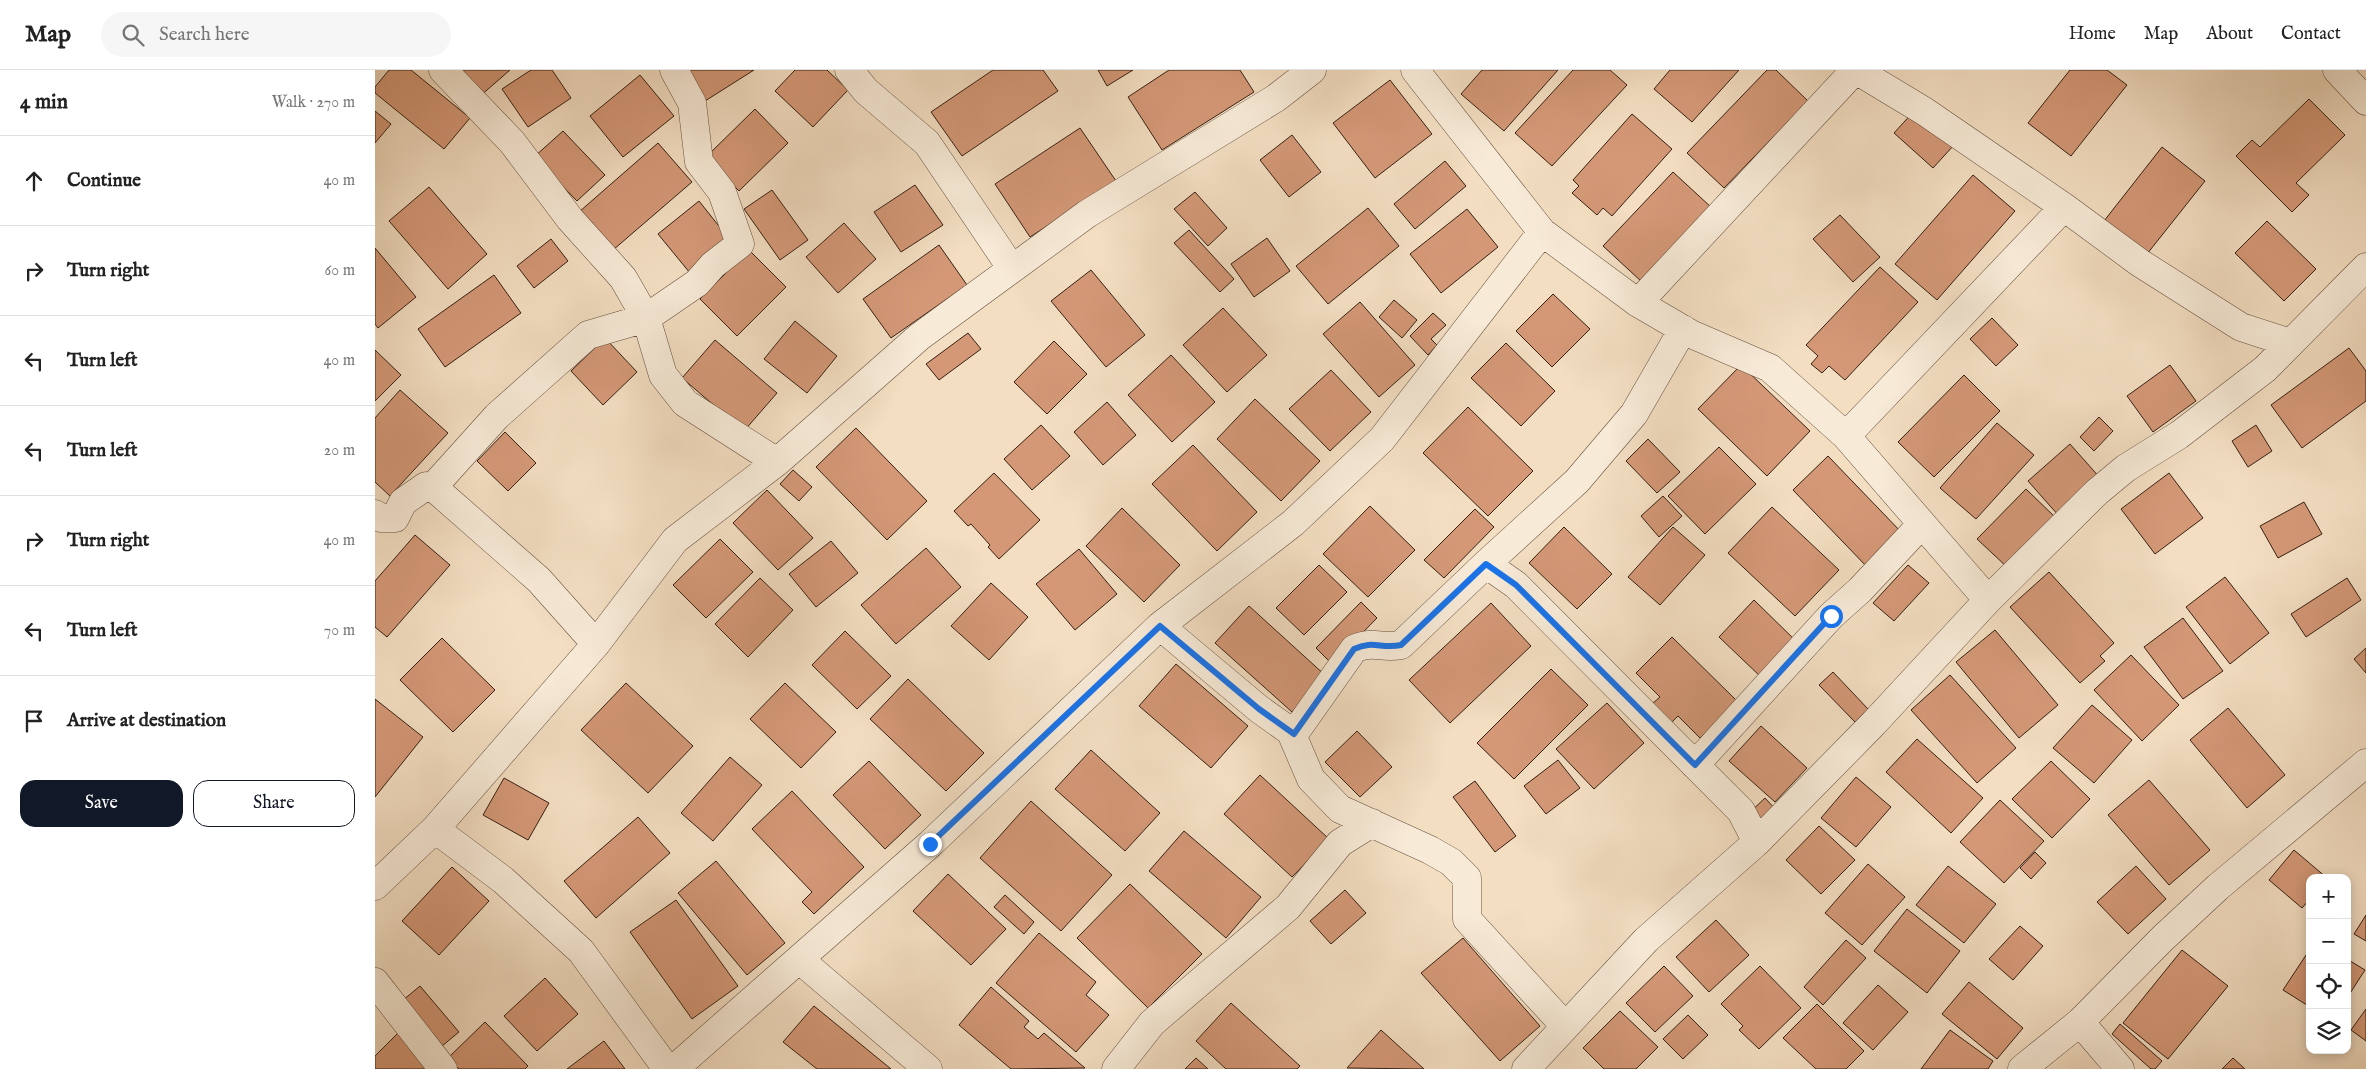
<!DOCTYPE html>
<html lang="en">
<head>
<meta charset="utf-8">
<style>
  body { margin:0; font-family:"IM FELL English",serif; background:#f6f6f6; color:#222 }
  .controls { position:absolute; right:15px; bottom:15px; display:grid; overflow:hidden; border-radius:10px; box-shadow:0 2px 12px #0003 }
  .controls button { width:45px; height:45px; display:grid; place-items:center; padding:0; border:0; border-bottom:1px solid #e0e0e0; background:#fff; color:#222; font:25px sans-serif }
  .stop { position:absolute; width:15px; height:15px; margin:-11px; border:4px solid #1a73e8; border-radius:50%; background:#fff }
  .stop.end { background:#1a73e8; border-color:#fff; box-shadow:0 1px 5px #0008 }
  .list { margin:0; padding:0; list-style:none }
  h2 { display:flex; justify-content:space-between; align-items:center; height:65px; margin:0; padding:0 20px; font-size:21px }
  h2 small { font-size:16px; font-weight:400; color:#767676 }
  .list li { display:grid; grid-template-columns:32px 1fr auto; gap:15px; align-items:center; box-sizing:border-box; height:90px; padding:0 20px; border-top:1px solid #e0e0e0 }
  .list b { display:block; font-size:19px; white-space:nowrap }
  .list em { font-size:16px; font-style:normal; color:#767676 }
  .actions { display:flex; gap:10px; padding:15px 20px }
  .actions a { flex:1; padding:11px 0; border:1px solid #111827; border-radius:15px; text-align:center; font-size:18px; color:#111827 }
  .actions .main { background:#111827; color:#fff }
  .icon { flex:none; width:28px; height:28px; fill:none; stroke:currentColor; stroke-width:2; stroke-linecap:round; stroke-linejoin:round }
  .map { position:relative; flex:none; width:1991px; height:999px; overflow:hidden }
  header { display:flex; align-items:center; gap:30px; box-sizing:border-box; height:70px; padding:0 25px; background:#fff; border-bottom:1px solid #e0e0e0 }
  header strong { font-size:24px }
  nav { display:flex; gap:28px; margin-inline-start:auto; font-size:18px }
  .search { width:350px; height:45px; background:#f6f6f6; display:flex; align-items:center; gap:12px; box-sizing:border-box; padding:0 18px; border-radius:28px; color:#767676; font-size:19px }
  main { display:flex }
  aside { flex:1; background:#fff }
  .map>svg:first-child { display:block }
</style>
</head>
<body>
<header>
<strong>Map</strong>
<div class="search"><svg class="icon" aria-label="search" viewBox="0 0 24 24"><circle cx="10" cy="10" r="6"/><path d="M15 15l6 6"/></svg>Search here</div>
<nav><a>Home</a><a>Map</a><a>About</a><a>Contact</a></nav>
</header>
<main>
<aside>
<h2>4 min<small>Walk · 270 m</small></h2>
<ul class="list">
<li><svg class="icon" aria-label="ahead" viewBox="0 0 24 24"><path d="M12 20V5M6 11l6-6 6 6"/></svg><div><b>Continue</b></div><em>40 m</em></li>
<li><svg class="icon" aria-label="right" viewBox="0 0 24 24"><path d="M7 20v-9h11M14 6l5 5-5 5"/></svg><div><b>Turn right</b></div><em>60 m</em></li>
<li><svg class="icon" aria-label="left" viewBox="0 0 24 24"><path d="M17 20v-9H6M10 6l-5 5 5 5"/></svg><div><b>Turn left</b></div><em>40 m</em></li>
<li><svg class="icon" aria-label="left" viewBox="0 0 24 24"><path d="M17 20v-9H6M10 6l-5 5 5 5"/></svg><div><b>Turn left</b></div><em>20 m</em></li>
<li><svg class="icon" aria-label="right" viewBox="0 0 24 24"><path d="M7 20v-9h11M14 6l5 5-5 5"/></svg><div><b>Turn right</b></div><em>40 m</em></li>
<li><svg class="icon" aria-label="left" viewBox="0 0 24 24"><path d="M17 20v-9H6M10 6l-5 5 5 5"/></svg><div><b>Turn left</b></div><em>70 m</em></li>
<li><svg class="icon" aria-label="arrive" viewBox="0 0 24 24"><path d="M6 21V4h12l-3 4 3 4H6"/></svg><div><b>Arrive at destination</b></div></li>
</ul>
<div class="actions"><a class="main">Save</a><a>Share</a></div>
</aside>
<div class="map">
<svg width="1991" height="999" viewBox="0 0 1991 999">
  <rect width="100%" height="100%" fill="#f3dec2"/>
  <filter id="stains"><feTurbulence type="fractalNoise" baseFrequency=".004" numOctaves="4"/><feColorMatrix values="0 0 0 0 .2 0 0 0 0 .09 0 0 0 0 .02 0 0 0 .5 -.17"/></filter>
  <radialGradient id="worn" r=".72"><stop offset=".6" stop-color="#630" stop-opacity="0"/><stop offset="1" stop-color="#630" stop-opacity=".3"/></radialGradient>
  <path fill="#d49877" stroke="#362013" d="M 14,0 L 36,0 L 95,48 L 69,79 L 0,23 L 0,17 Z
    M 79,0 L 135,0 L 104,27 Z
    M 156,0 L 177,0 L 196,28 L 153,57 L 127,19 Z
    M 310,0 L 379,0 L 330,31 Z
    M 420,0 L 452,0 L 473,20 L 438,57 L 400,21 Z
    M 618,0 L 668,0 L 683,21 L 587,86 L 556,42 Z
    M 723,0 L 758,0 L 732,16 Z
    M 794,0 L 865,0 L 879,22 L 787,80 L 753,27 Z
    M 1107,0 L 1183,0 L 1129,61 L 1086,24 Z
    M 1198,0 L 1235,0 L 1252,15 L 1177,96 L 1140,63 Z
    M 1295,0 L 1364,0 L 1317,52 L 1279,19 Z
    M 1392,0 L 1401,0 L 1433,31 L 1349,118 L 1312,83 Z
    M 1695,0 L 1732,0 L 1752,15 L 1696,86 L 1653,53 Z
    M 265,5 L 299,46 L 248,87 L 215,46 Z
    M 1015,10 L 1057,64 L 1000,108 L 958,53 Z
    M 1934,29 L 1970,65 L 1921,113 L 1934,125 L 1917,142 L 1861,86 L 1877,70 L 1885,77 Z
    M 380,39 L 413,73 L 364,121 L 331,87 Z
    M 1540,40 L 1579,75 L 1558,98 L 1519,63 Z
    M 0,41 L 16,54 L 0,73 Z
    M 1257,44 L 1297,79 L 1237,146 L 1228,138 L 1222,145 L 1197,123 L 1204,116 L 1198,110 Z
    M 705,58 L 741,111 L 655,167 L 620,114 Z
    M 188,61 L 230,105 L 202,131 L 159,87 Z
    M 917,65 L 946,102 L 914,127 L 885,90 Z
    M 283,73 L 317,112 L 238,180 L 204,142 Z
    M 1787,77 L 1830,111 L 1772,184 L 1729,151 Z
    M 1070,91 L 1091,116 L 1040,159 L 1019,134 Z
    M 1298,102 L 1337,138 L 1267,212 L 1228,176 Z
    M 1598,105 L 1640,141 L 1562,230 L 1520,194 Z
    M 540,115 L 568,155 L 526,182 L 499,142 Z
    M 54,117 L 112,184 L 73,219 L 14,151 Z
    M 397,120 L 433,170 L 405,190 L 369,139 Z
    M 820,122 L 852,158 L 833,176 L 799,139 Z
    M 324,131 L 355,170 L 315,203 L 283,164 Z
    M 993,138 L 1024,176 L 953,234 L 921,196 Z
    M 1092,139 L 1123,177 L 1066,223 L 1035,184 Z
    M 1465,145 L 1505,187 L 1478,212 L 1438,169 Z
    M 1892,151 L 1941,199 L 1909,231 L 1860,183 Z
    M 469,153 L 501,189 L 463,223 L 431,187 Z
    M 814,160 L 859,209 L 845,222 L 799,173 Z
    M 892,168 L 915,201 L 879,227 L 856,194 Z
    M 176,169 L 193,191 L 159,218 L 142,196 Z
    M 564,175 L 592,215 L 516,268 L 488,229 Z
    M 0,178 L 41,227 L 3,258 L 0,254 Z
    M 374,180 L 411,217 L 362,266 L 325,229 Z
    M 1505,197 L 1543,232 L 1470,310 L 1454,296 L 1447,303 L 1436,294 L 1443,286 L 1431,275 Z
    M 716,200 L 770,265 L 731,297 L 676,231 Z
    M 119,205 L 146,243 L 70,297 L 43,259 Z
    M 1178,224 L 1215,259 L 1177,297 L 1141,261 Z
    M 1019,230 L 1042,250 L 1027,268 L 1004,247 Z
    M 985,232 L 1040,295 L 1004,327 L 948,264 Z
    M 848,238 L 892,285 L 852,322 L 808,275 Z
    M 1058,243 L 1071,255 L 1056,269 L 1062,275 L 1053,285 L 1035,266 Z
    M 1617,248 L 1643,275 L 1621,296 L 1595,269 Z
    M 420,251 L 462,286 L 432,323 L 389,289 Z
    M 593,263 L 606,279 L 564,310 L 551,294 Z
    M 230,268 L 262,302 L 228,335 L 196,301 Z
    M 340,270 L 402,323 L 369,361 L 307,308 Z
    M 679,271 L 712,304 L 672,344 L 639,312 Z
    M 1131,273 L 1180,321 L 1146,356 L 1096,308 Z
    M 1974,278 L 1991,301 L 1991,331 L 1927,378 L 1896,335 Z
    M 0,280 L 26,305 L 0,331 Z
    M 796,285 L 840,332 L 797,372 L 753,325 Z
    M 1366,295 L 1435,361 L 1392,406 L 1323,339 Z
    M 1795,295 L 1821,331 L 1778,362 L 1752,326 Z
    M 956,300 L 996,342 L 955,381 L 914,339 Z
    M 1589,305 L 1625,341 L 1559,407 L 1523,372 Z
    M 25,320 L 73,363 L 15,426 L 0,412 L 0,348 Z
    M 880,329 L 945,391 L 906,431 L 842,369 Z
    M 732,332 L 761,365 L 728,395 L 699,362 Z
    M 1093,337 L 1158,401 L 1113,446 L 1048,383 Z
    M 1724,347 L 1738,361 L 1719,381 L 1705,367 Z
    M 1622,353 L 1659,385 L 1601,449 L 1565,418 Z
    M 666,355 L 695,386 L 657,420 L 629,389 Z
    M 1881,355 L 1897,381 L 1873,397 L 1857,371 Z
    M 481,358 L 552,431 L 512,470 L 441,397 Z
    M 130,362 L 161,393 L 133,421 L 102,391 Z
    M 1273,369 L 1305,402 L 1282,423 L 1251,391 Z
    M 1695,374 L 1726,409 L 1684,446 L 1653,411 Z
    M 818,375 L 882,442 L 842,481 L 777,414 Z
    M 1344,377 L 1381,414 L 1330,464 L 1293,426 Z
    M 1453,386 L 1529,465 L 1494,499 L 1418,420 Z
    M 418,400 L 437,417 L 424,431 L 405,414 Z
    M 619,403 L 665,450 L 624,489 L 613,477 L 615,475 L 596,454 L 593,456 L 579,441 Z
    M 1794,403 L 1828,448 L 1780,484 L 1746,439 Z
    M 1651,419 L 1681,448 L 1633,498 L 1602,469 Z
    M 392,420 L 438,468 L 403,500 L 358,453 Z
    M 1288,426 L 1307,446 L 1284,467 L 1266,446 Z
    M 1929,432 L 1947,464 L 1903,488 L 1885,456 Z
    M 995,436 L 1040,480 L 993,527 L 948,484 Z
    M 1397,437 L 1464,500 L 1420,546 L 1353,483 Z
    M 747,438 L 805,495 L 769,532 L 711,476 Z
    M 1100,439 L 1119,457 L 1069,508 L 1049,490 Z
    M 1189,457 L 1237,504 L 1202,539 L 1154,493 Z
    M 1298,457 L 1330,485 L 1285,535 L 1253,507 Z
    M 40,465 L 75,495 L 12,567 L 0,557 L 0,511 Z
    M 345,469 L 378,502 L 331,548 L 298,515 Z
    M 456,471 L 483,503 L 441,537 L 414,504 Z
    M 551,478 L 586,517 L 521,574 L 486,535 Z
    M 704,479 L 742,524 L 700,560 L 661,514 Z
    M 944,495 L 972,522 L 929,565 L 901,538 Z
    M 1533,495 L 1554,513 L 1519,551 L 1498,533 Z
    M 1674,502 L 1739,573 L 1725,586 L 1730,591 L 1705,613 L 1635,537 Z
    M 1850,507 L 1894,563 L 1855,594 L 1811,537 Z
    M 385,508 L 418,540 L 373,587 L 340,554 Z
    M 1972,508 L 1986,530 L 1931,567 L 1916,544 Z
    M 616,513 L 653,547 L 614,590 L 576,556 Z
    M 1379,530 L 1422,572 L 1387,608 L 1344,567 Z
    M 986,532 L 1002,548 L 957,594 L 941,578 Z
    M 1116,533 L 1156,576 L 1075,653 L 1034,610 Z
    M 874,536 L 951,606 L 917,642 L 840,573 Z
    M 1808,548 L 1848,601 L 1808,629 L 1769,577 Z
    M 1620,560 L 1683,635 L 1644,668 L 1581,592 Z
    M 470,561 L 516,606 L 482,639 L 437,595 Z
    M 1297,567 L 1362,631 L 1325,668 L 1303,646 L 1296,653 L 1277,634 L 1285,627 L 1261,603 Z
    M 67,568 L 120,620 L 78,662 L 25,610 Z
    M 1991,578 L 1991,603 L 1979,589 Z
    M 1756,585 L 1804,635 L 1767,671 L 1719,620 Z
    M 801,594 L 873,656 L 836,698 L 764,636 Z
    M 1176,599 L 1213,635 L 1139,709 L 1102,673 Z
    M 1458,602 L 1493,639 L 1480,652 L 1444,615 Z
    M 1575,605 L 1641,678 L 1602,713 L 1536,640 Z
    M 533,609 L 609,683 L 571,721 L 495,649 Z
    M 251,613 L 318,676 L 273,723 L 206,660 Z
    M 410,613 L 461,662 L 426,698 L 375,649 Z
    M 0,629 L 48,667 L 0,727 Z
    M 1232,633 L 1269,673 L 1219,719 L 1181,679 Z
    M 1717,635 L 1757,670 L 1719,713 L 1678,678 Z
    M 1853,638 L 1910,705 L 1872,738 L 1815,670 Z
    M 1386,656 L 1432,698 L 1400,732 L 1354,691 Z
    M 982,661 L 1017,697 L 985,727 L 950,692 Z
    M 1542,669 L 1608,728 L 1576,763 L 1511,702 Z
    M 716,680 L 785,743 L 750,781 L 680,719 Z
    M 355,687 L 387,715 L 338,771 L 306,743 Z
    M 1183,690 L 1205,718 L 1171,744 L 1149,716 Z
    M 494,691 L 546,745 L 510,779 L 458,725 Z
    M 1676,691 L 1715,729 L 1677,768 L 1637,729 Z
    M 885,705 L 954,769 L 917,807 L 849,744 Z
    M 1481,707 L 1516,737 L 1481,777 L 1446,748 Z
    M 129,708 L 174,733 L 153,770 L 108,745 Z
    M 1774,710 L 1835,780 L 1794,815 L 1733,745 Z
    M 1100,711 L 1141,766 L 1120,782 L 1078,727 Z
    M 417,721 L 489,797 L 439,844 L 427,832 L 437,822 L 377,759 Z
    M 1390,728 L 1402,741 L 1386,757 L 1373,744 Z
    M 1625,730 L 1669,771 L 1629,813 L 1585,772 Z
    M 656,731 L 737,805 L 686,861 L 605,788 Z
    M 263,747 L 295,783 L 221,848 L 189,811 Z
    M 1444,756 L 1480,790 L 1446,824 L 1411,790 Z
    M 809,761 L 886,827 L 851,868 L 774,801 Z
    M 1919,780 L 1952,808 L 1935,808 L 1935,829 L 1927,838 L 1894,810 Z
    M 1660,782 L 1671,793 L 1656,809 L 1645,798 Z
    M 341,791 L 410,873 L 372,905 L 303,823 Z
    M 1493,794 L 1530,827 L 1487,875 L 1450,843 Z
    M 1573,796 L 1621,834 L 1589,873 L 1541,835 Z
    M 1761,796 L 1791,829 L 1753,864 L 1722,832 Z
    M 77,797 L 114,831 L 64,885 L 27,851 Z
    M 573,804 L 631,859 L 596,895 L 538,841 Z
    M 755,814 L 827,884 L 773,938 L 702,868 Z
    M 970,820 L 991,843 L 956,874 L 935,851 Z
    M 630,825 L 659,852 L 649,864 L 619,837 Z
    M 301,830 L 363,916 L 317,949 L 255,862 Z
    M 1532,839 L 1585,881 L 1552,923 L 1499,881 Z
    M 1991,845 L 1991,871 L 1979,864 Z
    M 1341,850 L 1374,885 L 1334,922 L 1301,887 Z
    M 1645,856 L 1668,876 L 1638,910 L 1614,889 Z
    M 664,863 L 721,912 L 711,925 L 734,945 L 701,982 L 621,913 Z
    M 1088,868 L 1165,956 L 1125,991 L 1046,903 Z
    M 1471,870 L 1491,888 L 1448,935 L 1429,917 Z
    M 1935,879 L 1935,937 L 1908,920 Z
    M 1807,880 L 1853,916 L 1793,989 L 1748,953 Z
    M 1972,889 L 1990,900 L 1972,928 Z
    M 1289,896 L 1318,926 L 1280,962 L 1251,933 Z
    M 1385,896 L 1426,938 L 1384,979 L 1364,960 L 1368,956 L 1346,934 Z
    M 170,908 L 203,944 L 162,981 L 129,946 Z
    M 1594,912 L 1648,958 L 1622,989 L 1567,944 Z
    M 1503,915 L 1533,942 L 1498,980 L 1468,953 Z
    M 45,916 L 84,962 L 61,981 L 21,936 Z
    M 616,917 L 654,951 L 649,957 L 663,969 L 669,963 L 710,998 L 636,999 L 584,955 Z
    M 856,933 L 925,996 L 922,999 L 851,999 L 821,971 Z
    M 1442,934 L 1489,981 L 1471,999 L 1441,999 L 1408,968 Z
    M 439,936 L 516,999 L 442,999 L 408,972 Z
    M 1991,939 L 1991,971 L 1976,960 Z
    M 1245,941 L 1283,977 L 1261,999 L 1229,999 L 1208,978 Z
    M 1313,945 L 1333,965 L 1308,989 L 1288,969 Z
    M 110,952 L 153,996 L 150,999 L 84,999 L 73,988 Z
    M 1745,954 L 1787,991 L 1780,999 L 1776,999 L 1737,964 Z
    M 26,960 L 57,999 L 0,999 L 0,986 Z
    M 1006,960 L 1049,999 L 972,998 Z
    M 1575,960 L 1618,991 L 1613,999 L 1546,999 Z
    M 229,971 L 250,999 L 192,999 Z
    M 821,988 L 833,999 L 810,999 Z
    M 1858,988 L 1870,999 L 1847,999 Z"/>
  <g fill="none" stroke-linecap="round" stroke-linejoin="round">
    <defs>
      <path id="street" d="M 68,0 L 137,72 L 195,149 L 248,208 L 271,248 L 288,305 L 310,333 L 402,392
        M 474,0 L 491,21 L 552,73 L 637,199
        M 1040,0 L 1167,162 L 1263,233 L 1316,264 L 1395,298 L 1471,366 L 1613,530
        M 1481,0 L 1549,41 L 1689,137 L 1765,193 L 1866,257 L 1915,273
        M 1962,0 L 1991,31
        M 1263,233 L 1480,0
        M 1471,366 L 1689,137
        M 58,417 L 122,346 L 213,265 L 271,248 L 322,213 L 338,195 L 365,174 L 347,122 L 324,92 L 317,33 L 299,0
        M 0,444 L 6,448 L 20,448 L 28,432 L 51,416 L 58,417 L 164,510 L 221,574
        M 1111,494 L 1141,515 L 1366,741 L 1382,772
        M 785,556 L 884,639 L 919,664 L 918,667 L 936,709 L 965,739 L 1055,780 L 1076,792 L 1092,808 L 1092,849 L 1190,956
        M 919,664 L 979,579 C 998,570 1006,579 1026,575 L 1111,494 L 1202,411 L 1259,344 L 1308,259
        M 1320,695 L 1456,546 L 1485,520 L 1546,455
        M 60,759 L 128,810 L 206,881 L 292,999
        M 0,816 L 60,759 L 221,574 L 300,470 L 402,392 L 544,267 L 712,144 L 901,28 L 937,0
        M 425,890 L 553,999
        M 0,912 L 68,999
        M 1705,952 L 1745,999
        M 299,999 L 555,774 L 785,556 L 918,453 L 1007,369 L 1167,162
        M 741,999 L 777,953 L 913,837 L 965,773 L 997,753
        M 1151,999 L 1271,870 L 1382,772 L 1499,653 L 1613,530 L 1722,422 L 1751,398 L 1804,365 L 1890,299 L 1991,197
        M 1647,999 L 1705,952 L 1787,869 L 1843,817 L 1991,693"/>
    </defs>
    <use href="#street" stroke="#65503f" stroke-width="29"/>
    <use href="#street" stroke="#f7ead7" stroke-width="28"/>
  </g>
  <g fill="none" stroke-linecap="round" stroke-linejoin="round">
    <path stroke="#1a73e8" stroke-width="6" d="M 555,774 L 785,556 L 884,639 L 919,664 L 979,579 C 998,570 1006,579 1026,575 L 1111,494 L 1141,515 L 1320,695 L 1456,546"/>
  </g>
  <rect width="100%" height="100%" filter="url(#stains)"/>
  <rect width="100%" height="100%" fill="url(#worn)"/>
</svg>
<div class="controls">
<button>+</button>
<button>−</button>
<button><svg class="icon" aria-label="locate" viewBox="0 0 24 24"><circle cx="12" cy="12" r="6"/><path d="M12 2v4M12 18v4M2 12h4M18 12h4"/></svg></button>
<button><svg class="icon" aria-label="layers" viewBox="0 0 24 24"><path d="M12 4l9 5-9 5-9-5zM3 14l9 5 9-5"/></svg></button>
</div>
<div class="stop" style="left:1456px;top:546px"></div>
<div class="stop end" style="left:555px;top:774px"></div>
</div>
</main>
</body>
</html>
